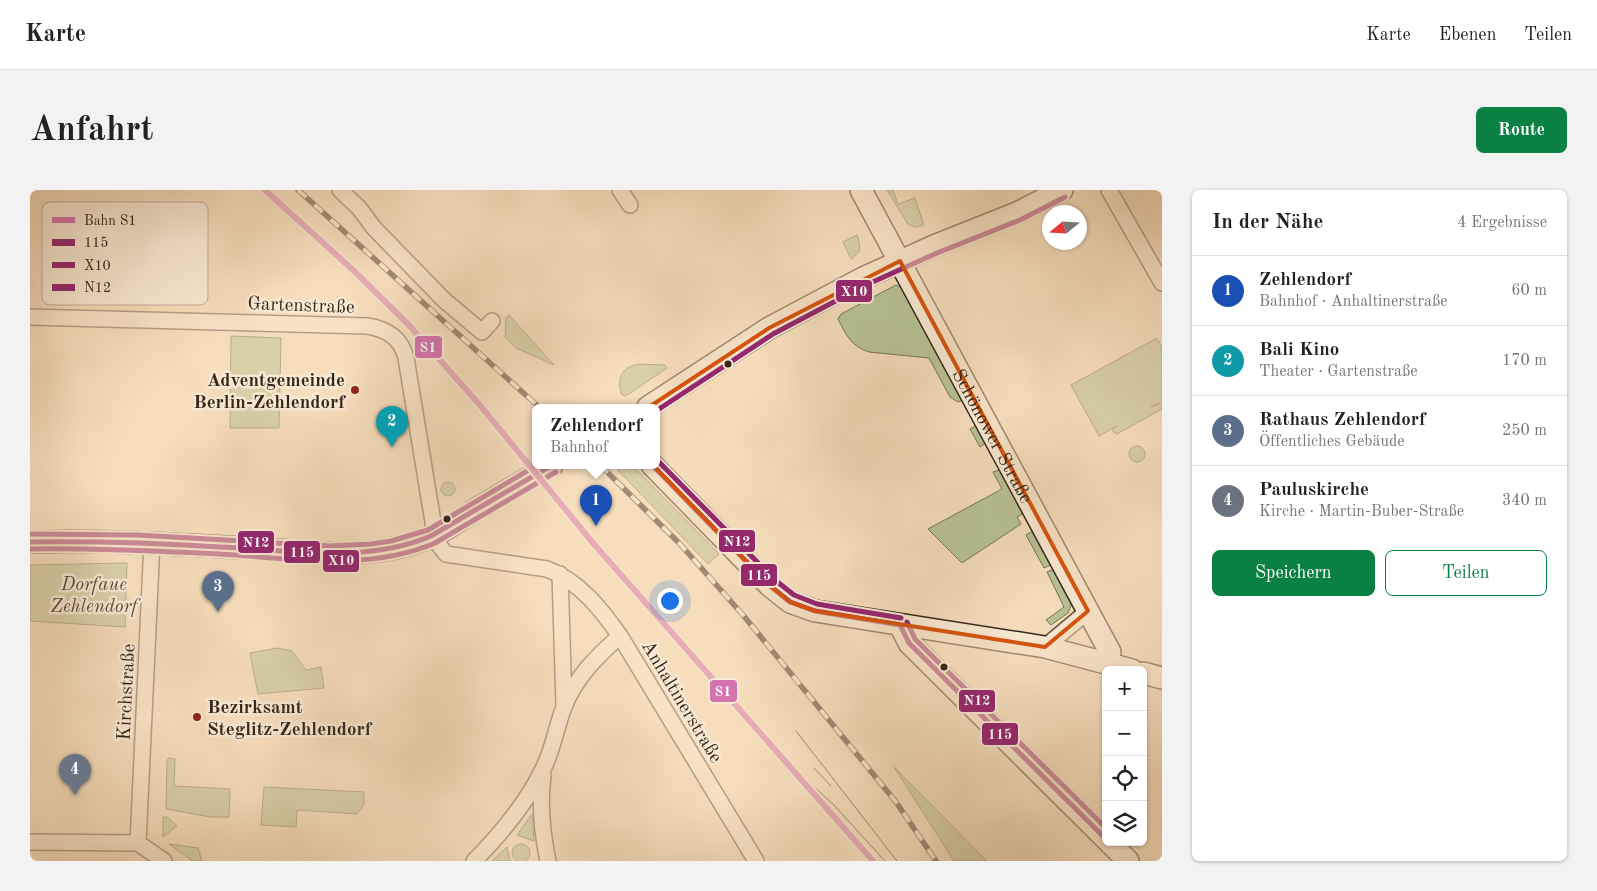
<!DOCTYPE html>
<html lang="de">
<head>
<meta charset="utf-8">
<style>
  body { margin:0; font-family:"Old Standard TT",serif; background:#f2f2f2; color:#222 }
  .controls { position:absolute; right:15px; bottom:15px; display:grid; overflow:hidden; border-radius:8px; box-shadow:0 1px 4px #0004 }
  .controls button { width:45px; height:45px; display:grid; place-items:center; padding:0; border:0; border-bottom:1px solid #e0e0e0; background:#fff; color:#222; font:25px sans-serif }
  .compass { position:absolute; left:1012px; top:15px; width:45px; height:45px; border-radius:50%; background:#fff; box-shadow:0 1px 4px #0004; rotate:252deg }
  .you { position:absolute; left:639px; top:410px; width:18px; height:18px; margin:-12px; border:4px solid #fff; border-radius:50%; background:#1a73e8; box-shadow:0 0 0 8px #1a73e833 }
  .badge { display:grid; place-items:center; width:32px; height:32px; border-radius:50%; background:#0b8043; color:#fff; font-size:16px; font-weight:700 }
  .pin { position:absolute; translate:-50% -41px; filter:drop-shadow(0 1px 2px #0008) }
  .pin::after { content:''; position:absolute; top:26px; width:18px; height:15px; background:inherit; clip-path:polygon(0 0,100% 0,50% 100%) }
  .popup { position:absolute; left:502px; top:214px; width:128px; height:65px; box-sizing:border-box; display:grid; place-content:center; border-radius:8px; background:#fff; filter:drop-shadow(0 1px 4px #0005); font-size:16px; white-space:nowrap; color:#767676 }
  .popup b { font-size:19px; color:#222 }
  .popup::after { content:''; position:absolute; left:50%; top:100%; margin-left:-10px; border:10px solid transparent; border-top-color:#fff }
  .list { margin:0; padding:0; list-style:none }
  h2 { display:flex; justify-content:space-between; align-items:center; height:65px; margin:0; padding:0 20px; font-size:21px }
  h2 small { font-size:16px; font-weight:400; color:#767676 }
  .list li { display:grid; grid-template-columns:32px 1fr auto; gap:15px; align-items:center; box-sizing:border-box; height:70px; padding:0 20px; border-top:1px solid #e0e0e0 }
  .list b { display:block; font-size:19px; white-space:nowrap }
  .list p { margin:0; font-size:16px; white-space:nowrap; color:#767676 }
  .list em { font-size:16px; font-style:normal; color:#767676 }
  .actions { display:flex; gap:10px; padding:15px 20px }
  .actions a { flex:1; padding:11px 0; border:1px solid #0b8043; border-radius:8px; text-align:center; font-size:18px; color:#0b8043 }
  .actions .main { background:#0b8043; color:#fff }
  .icon { flex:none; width:28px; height:28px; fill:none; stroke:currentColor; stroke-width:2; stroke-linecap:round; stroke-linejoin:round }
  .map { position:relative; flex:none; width:1132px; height:671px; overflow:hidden; border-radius:8px }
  header { display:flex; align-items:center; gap:30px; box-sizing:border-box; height:70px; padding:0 25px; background:#fff; border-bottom:1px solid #e0e0e0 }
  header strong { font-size:24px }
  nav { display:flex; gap:28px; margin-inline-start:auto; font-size:18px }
  .intro { display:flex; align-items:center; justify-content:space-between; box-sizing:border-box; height:120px; padding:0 30px }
  h1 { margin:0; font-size:35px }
  .button { padding:12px 22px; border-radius:8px; background:#0b8043; color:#fff; font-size:18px; font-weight:700 }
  main { display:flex; gap:30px; padding:0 30px }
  aside { flex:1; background:#fff; border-radius:8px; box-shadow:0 1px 4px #0004 }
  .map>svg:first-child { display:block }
</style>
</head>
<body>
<header>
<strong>Karte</strong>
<nav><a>Karte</a><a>Ebenen</a><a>Teilen</a></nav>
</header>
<div class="intro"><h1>Anfahrt</h1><a class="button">Route</a></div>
<main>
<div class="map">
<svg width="1132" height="671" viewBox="0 0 1132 671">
  <rect width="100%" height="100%" fill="#f5ddbc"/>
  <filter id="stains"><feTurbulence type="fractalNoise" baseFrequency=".004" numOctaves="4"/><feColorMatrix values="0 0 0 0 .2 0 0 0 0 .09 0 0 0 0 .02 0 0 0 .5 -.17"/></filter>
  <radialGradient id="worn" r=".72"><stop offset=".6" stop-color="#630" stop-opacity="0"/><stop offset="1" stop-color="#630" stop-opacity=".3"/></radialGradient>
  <path fill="#b7c294" stroke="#767458" d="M 857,0 L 863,0 L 868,14 L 885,8 L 894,35 L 885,37 L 878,34 Z
    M 827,45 C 831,57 832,62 821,69 L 813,52 Z
    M 866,95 L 874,99 L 933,210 L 928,212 L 920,207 L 899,168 L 839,162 C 821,156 816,145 808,129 L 811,124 Z
    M 479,125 L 524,175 L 486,158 L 475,147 L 476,128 Z
    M 201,146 L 251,148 L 249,238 L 200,238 Z
    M 1127,148 L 1132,157 L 1132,211 L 1121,217 L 1132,213 L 1132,219 L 1087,244 L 1083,242 L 1083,239 L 1087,236 L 1069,246 L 1041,195 Z
    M 609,174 L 635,175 L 637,178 L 596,206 L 592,205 C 586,189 591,177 609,174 Z
    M 947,235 L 956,253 L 950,257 L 940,239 Z
    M1099 264a8 8 0 1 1 16 0a8 8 0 1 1-16 0Z
    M 583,275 L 600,275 L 609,282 L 689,364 L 678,374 Z
    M 969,280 L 971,280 L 994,323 L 987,327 L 991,334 L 932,373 L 898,339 L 972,299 L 963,282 Z
    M411 299a7 7 0 1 1 14 0a7 7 0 1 1-14 0Z
    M 1003,341 L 1021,375 L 1014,378 L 996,345 Z
    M 97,373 L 95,437 L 0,431 L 0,375 Z
    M 1024,379 L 1042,413 L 1038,423 L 1021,435 L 1016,430 L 1034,417 L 1017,382 Z
    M 247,458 L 262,461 L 276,480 L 291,477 L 294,498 L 228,504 L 220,463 Z
    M 139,568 L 145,569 L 144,596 L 200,599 L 199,627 L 180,627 L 136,619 L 137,570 Z
    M 864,577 L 957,671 L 924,671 Z
    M 234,597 L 334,602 L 334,614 L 327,624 L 267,620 L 266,637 L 231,635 Z
    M 502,624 L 504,651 L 487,645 Z
    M 133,627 L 137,627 L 147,636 L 133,647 Z
    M482 663a9 9 0 1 1 18 0a9 9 0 1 1-18 0Z
    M 139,654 L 168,658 L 172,671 L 162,671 Z
    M 477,657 L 480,671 L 462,671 Z"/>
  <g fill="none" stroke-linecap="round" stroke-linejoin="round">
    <defs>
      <path id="street" d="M 310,0 L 329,18 L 344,38 L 414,110 L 452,142 L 462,131
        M 590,0 L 600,15
        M 1079,0 L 1132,93
        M 0,127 L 337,136 C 357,139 371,148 376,168 L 405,344
        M 399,347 L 409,355 L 416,364 L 517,379 C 549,391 571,419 590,446 L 726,671
        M 530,384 L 534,515
        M 1015,457 L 1058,421
        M 513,586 C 509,615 512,642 518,671
        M 0,652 L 108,653 L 134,671
        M 108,653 L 122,352
        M 444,671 C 471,644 496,614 513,579 C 523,560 526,537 534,517 C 545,488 567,466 590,446"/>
      <g id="secondary">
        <path id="s1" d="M 831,0 L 1080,462 L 1078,473"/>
        <path d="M 618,217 L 739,138 L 833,88 L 904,56 L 987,23 L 1032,0"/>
        <path d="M 622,275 L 740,396 L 760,412 L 785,421 L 1015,457 L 1102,480"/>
        <path d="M 0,352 C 72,350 143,354 215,358 C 275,361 326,371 384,353 C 408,346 429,331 450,317 C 474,303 498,288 522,275"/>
        <path d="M 870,435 L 879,453 L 1076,649"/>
        <path d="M 1113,483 L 1132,488"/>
        <path d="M 1079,652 L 1098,671"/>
      </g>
    </defs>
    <use href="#street" stroke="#655443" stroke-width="18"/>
    <use href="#secondary" stroke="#35261b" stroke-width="24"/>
    <use href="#street" stroke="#f8e9d3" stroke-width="15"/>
    <use href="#secondary" stroke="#f8e9d3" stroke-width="21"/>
    <path stroke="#35261b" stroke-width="1" d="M 766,541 L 867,671
      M 739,553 L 764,579 L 803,614 L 855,671
      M 784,578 L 801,596"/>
    <defs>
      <path id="rail" d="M 268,0 L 509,217
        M 570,275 L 650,354 L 713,425 L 866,612 L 906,671"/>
    </defs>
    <use href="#rail" stroke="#35261b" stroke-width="5.5"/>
    <use href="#rail" stroke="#f8e9d3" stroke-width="4" stroke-dasharray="11" stroke-linecap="butt"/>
    <defs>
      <path id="bus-1" d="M 622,275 L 740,396 L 760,412 L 785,421 L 870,435
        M 0,352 C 64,351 127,353 190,357 C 260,360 335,374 401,346 L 522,275
        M 870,435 L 879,453 L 1076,649"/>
      <path id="bus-2" d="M 626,221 L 743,144 L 836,95 L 907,63 L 990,30 L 1035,7
        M 0,359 C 64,358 127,361 190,364 C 261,368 337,382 405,353 L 526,282"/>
      <path id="bus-3" d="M 627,270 L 745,390 L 764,405 L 787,414 L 871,428
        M 0,344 L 108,345 L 300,356 L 341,354 L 361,351 L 398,340 L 507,275
        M 877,432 L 885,449 L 1076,638"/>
    </defs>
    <use href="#bus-1" stroke="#f8e9d3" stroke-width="9"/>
    <use href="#bus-2" stroke="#f8e9d3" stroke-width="9"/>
    <use href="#bus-3" stroke="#f8e9d3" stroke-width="9"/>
    <use href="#bus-1" stroke="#95276e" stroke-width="5"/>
    <use href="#bus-2" stroke="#95276e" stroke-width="5"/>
    <use href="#bus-3" stroke="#95276e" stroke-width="5"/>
    <defs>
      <path id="rail-1" d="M 235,0 L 324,81 L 378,134 L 449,214 L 563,353 L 843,671"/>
    </defs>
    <use href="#rail-1" stroke="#f8e9d3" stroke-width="10"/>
    <use href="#rail-1" stroke="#d474ae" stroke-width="6"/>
  </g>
  <path d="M0 0H1132V671H0ZM 870,71 L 1058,421 L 1015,457 L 785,421 L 760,412 L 740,396 L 587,238 L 739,138 Z" fill="#f5ddbc" fill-opacity=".55" fill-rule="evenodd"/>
  <path fill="none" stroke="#d6540e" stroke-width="4" stroke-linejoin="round" d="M 870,71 L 1058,421 L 1015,457 L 785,421 L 760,412 L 740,396 L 587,238 L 739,138 Z"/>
  <g fill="#35261b" stroke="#f8e9d3" stroke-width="2">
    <circle cx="698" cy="174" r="4.5"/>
    <circle cx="417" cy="329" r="4.5"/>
    <circle cx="914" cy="477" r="4.5"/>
  </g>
  <g fill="#8f2418" stroke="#f8e9d3" stroke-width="2">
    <circle cx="325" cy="200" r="5"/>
    <circle cx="167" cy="527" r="5"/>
  </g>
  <g text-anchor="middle" stroke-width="5" stroke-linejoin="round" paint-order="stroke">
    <g font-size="19" fill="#35261b" stroke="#f8e9d3">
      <text transform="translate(271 114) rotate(2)" y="7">Gartenstraße</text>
      <text dy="7" stroke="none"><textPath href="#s1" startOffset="279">Schönower Straße</textPath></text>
      <text transform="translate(95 502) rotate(-87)" y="7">Kirchstraße</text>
      <text transform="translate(653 511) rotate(59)" y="7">Anhaltinerstraße</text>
    </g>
    <g font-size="19" font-weight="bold" fill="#35261b" stroke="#f8e9d3" text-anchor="end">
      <text x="315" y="196">Adventgemeinde<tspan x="315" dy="22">Berlin-Zehlendorf</tspan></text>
      <text x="177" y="523" text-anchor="start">Bezirksamt<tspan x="177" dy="22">Steglitz-Zehlendorf</tspan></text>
    </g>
    <g font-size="19" font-style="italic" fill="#564d39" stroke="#f8e9d3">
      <text x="64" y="400">Dorfaue<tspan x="64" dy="22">Zehlendorf</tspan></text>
    </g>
  </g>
  <rect x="12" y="12" width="166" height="103" rx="8" fill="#f8e9d3" stroke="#beae9c" stroke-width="1"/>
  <rect x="22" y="27" width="23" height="6" fill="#d474ae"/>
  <rect x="22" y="49" width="23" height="7" fill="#95276e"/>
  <rect x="22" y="72" width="23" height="6" fill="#95276e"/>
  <rect x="22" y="94" width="23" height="7" fill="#95276e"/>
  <g font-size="14" fill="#35261b">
    <text x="54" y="35">Bahn S1</text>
    <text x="54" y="57">115</text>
    <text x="54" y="80">X10</text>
    <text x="54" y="102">N12</text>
  </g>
  <g stroke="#f8e9d3" stroke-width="2">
    <rect x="805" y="89" width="38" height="24" rx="5" fill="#95276e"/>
    <rect x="384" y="145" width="29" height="24" rx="5" fill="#d474ae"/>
    <rect x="688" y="339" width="38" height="24" rx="5" fill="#95276e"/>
    <rect x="207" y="340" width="38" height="24" rx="5" fill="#95276e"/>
    <rect x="253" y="350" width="38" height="24" rx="5" fill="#95276e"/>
    <rect x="292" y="359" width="38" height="24" rx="5" fill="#95276e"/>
    <rect x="710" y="373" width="38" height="24" rx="5" fill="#95276e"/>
    <rect x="679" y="489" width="29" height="24" rx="5" fill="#d474ae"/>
    <rect x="928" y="499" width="38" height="24" rx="5" fill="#95276e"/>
    <rect x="951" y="532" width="38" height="24" rx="5" fill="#95276e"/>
  </g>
  <g font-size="14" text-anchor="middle" font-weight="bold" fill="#fff">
    <text x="824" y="106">X10</text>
    <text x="398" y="162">S1</text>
    <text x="707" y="356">N12</text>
    <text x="226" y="357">N12</text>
    <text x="272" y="367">115</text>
    <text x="311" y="375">X10</text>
    <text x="729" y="390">115</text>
    <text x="693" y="506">S1</text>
    <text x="947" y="515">N12</text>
    <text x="970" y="549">115</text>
  </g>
  <rect width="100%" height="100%" filter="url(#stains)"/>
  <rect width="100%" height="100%" fill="url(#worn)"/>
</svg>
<div class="controls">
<button>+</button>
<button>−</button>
<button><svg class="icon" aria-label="locate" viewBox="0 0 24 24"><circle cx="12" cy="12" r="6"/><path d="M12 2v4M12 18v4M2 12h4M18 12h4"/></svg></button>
<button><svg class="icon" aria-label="layers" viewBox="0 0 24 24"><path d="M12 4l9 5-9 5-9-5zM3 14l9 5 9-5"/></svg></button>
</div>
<svg class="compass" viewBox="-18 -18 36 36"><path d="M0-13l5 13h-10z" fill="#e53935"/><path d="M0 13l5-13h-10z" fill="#767676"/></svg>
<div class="you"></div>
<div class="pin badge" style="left:566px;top:336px;background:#1a4fb4">1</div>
<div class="popup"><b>Zehlendorf</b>Bahnhof</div>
<div class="pin badge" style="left:362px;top:257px;background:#0f9aa8">2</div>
<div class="pin badge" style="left:188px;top:422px;background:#5c6f8a">3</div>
<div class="pin badge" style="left:45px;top:605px;background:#6b7280">4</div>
</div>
<aside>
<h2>In der Nähe<small>4 Ergebnisse</small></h2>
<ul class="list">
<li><span class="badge" style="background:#1a4fb4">1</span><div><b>Zehlendorf</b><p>Bahnhof · Anhaltinerstraße</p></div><em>60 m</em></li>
<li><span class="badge" style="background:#0f9aa8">2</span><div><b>Bali Kino</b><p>Theater · Gartenstraße</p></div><em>170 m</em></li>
<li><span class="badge" style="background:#5c6f8a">3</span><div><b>Rathaus Zehlendorf</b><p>Öffentliches Gebäude</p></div><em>250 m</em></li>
<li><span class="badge" style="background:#6b7280">4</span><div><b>Pauluskirche</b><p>Kirche · Martin-Buber-Straße</p></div><em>340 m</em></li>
</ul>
<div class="actions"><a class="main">Speichern</a><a>Teilen</a></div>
</aside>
</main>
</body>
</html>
